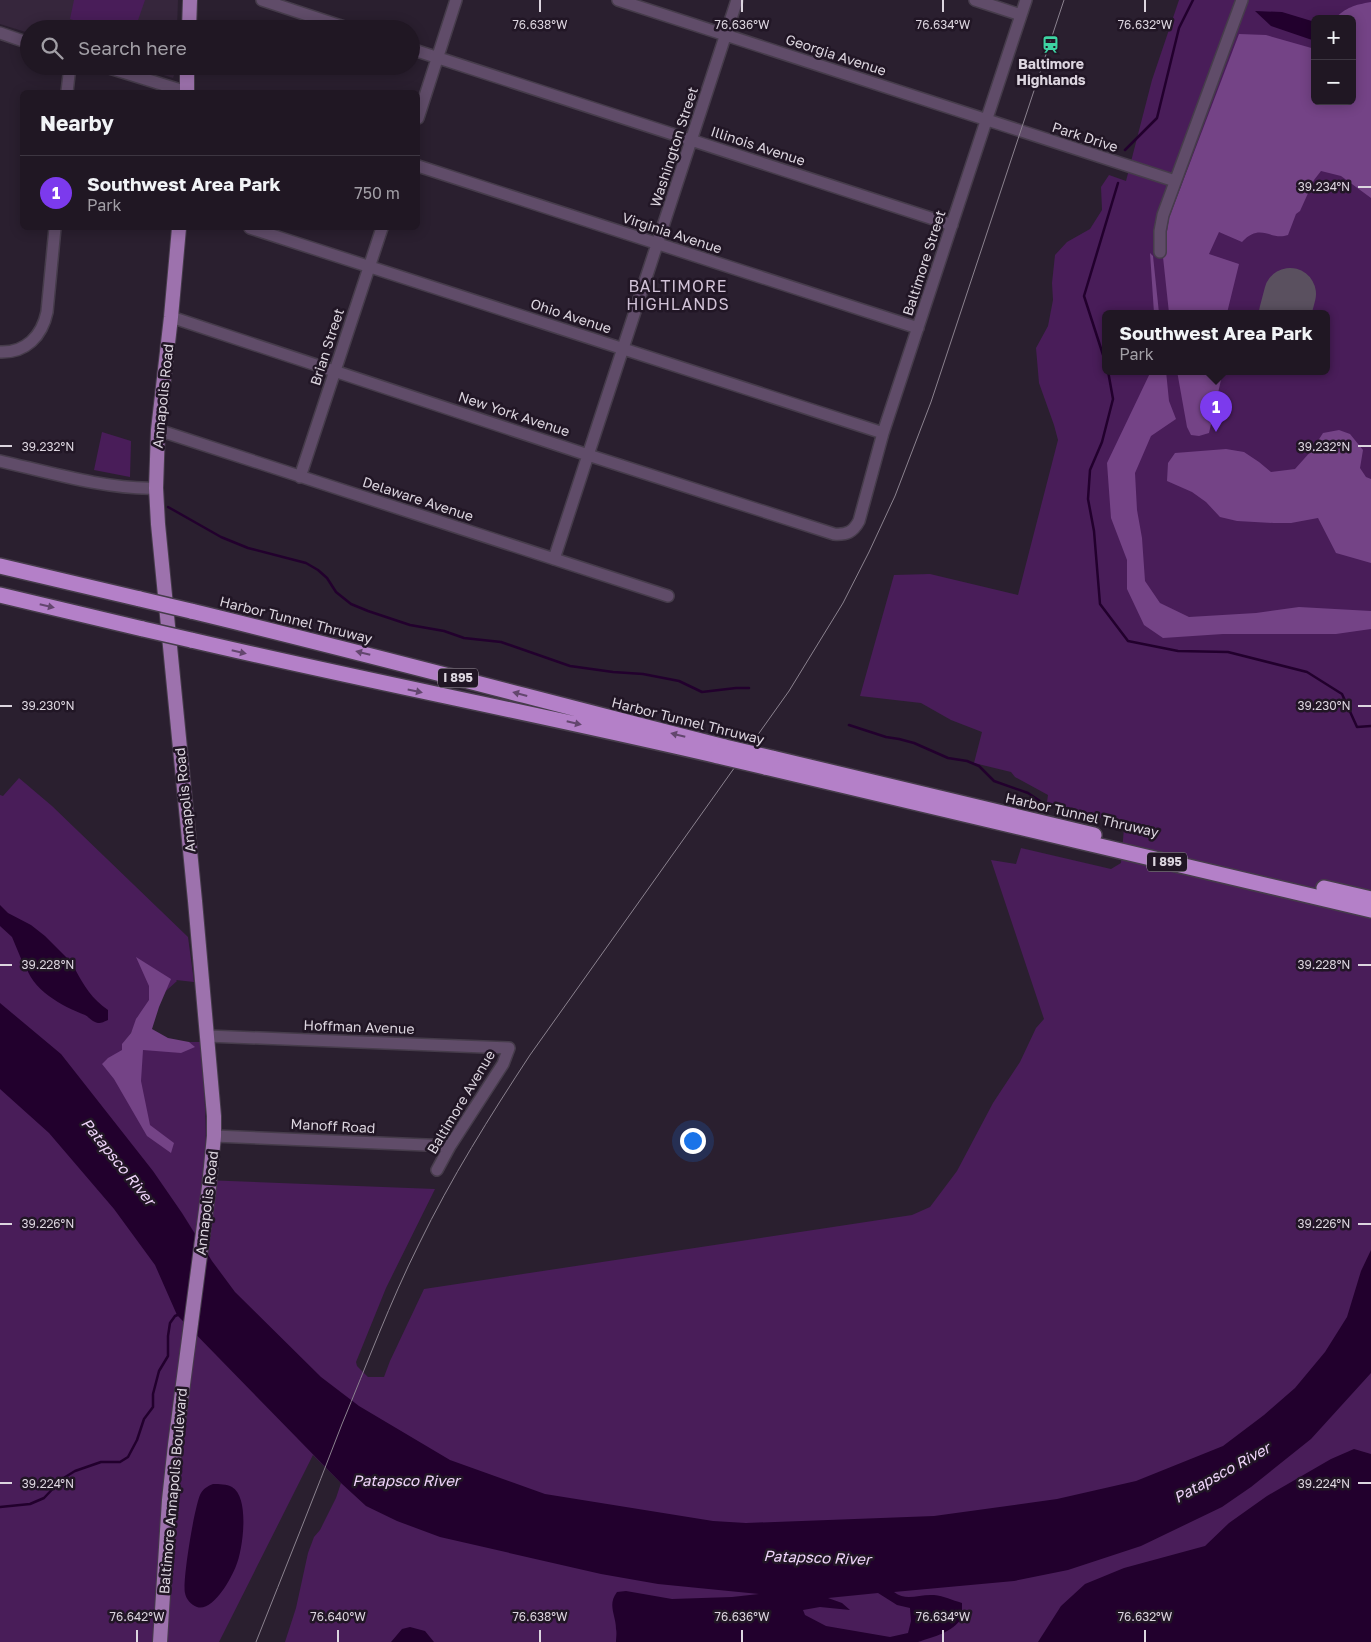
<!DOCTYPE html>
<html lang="en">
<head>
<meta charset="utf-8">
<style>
  body { margin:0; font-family:"Golos Text",sans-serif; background:#2d2430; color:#f1f3f6 }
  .controls { position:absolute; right:15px; top:15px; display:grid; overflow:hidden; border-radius:8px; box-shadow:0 2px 12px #0003 }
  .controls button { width:45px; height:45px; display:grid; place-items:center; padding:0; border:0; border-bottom:1px solid #3d3641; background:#201723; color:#f1f3f6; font:25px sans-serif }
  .you { position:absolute; left:692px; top:1140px; width:18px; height:18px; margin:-12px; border:4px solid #fff; border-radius:50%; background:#1a73e8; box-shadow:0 0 0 8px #1a73e833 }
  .badge { display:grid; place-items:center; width:32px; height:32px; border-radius:50%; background:#7c3aed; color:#fff; font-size:16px; font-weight:700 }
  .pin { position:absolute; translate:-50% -41px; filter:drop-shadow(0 1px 2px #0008) }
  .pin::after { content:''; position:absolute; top:26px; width:18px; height:15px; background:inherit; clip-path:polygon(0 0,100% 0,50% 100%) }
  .popup { position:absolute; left:1102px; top:310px; width:228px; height:65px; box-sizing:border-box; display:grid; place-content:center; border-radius:8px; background:#201723; filter:drop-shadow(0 1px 4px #0005); font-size:16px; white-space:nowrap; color:#a29fa6 }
  .popup b { font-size:19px; color:#f1f3f6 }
  .popup::after { content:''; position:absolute; left:50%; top:100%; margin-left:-10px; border:10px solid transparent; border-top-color:#201723 }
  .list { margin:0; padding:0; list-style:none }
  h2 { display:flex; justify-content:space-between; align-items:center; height:65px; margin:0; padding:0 20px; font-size:21px }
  h2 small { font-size:16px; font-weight:400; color:#a29fa6 }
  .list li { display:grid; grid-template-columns:32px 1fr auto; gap:15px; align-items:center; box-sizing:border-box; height:75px; padding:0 20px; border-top:1px solid #3d3641 }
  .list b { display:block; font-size:19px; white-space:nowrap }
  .list p { margin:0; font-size:16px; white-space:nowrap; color:#a29fa6 }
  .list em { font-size:16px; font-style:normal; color:#a29fa6 }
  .icon { flex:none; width:28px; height:28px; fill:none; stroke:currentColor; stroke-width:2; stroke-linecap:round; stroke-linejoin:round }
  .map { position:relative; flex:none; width:1371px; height:1642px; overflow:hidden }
  .search { position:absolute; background:#201723; box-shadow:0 2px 12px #0003; left:20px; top:20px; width:400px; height:55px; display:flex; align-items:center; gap:12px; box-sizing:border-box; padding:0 18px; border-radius:28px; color:#a29fa6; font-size:19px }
  .panel { position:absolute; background:#201723; box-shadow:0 2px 12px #0003; left:20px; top:90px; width:400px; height:140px; border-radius:8px }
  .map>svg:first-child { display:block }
</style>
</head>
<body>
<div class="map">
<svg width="1371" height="1642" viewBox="0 0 1371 1642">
  <rect width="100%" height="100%" fill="#2a1f2f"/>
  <path fill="#36263c" d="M 0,0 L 178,0 L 177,29 L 29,29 L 29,33 L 0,24 Z
    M 136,66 L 176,66 L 176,70 L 173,78 Z"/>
  <path fill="#491d59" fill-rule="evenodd" d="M 74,0 L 145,0 L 135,29 L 101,29 L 70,19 Z
    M 1179,0 L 1371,0 L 1371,1642 L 285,1642 L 296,1608 L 308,1553 L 314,1537 L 320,1530 L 336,1498 L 341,1483 L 313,1455 L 219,1642 L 0,1642 L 0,795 L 3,796 L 19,778 L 52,806 L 188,937 L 194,982 L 176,980 L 177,981 L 138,1016 L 131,1033 L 124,1042 L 200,1042 C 204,1089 209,1133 203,1180 L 435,1189 L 386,1288 L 356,1362 L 357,1366 L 368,1377 L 384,1377 L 390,1361 L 424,1289 L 912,1215 L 930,1207 L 957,1171 L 993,1103 L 1020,1062 L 1036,1028 L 1044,1019 L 991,860 L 1016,864 L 1021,848 L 1111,869 L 1121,863 L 1124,828 L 1115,822 L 1047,802 L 1048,795 L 1015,777 L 1011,772 L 974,763 L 982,732 L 951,720 L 921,703 L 860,696 L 894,575 L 930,574 L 1018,595 L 1058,440 L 1054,425 L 1039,383 L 1036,348 L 1048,326 L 1053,300 L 1052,283 L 1055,255 L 1067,242 L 1090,229 L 1102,210 L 1101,187 L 1109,175 L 1126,181 L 1152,80 ZM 1315,19 L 1352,19 L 1352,101 L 1315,101 ZM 1106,313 L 1326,313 L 1326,371 L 1106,371 Z
    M 102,432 L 131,441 L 130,477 L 94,470 Z"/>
  <path fill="#744386" d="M 1371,2 L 1371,198 L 1341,176 L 1321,171 L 1314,180 L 1300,211 L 1296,214 L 1288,235 C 1270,241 1261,222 1242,242 L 1219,232 L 1209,254 L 1239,264 L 1227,313 L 1169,313 L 1163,257 L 1169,218 L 1239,34 L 1266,35 L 1315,49 L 1315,101 L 1352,101 L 1352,19 L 1334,19 C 1347,7 1354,5 1371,2 Z
    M 1150,253 L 1153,256 L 1159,313 L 1154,313 Z
    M 1151,371 L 1166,371 L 1169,401 L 1176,419 L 1151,436 L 1135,473 L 1137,510 L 1142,538 L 1145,581 L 1160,603 L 1189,617 L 1256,613 L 1299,607 L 1371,611 L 1371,629 L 1336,634 L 1223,634 L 1163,638 L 1144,625 L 1127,589 L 1127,560 L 1111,518 L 1107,463 Z
    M 1177,371 L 1223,371 L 1209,433 L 1199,436 L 1191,435 L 1187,427 Z
    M 1339,430 L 1350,434 L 1363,450 L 1360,468 L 1366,477 L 1371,479 L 1371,563 L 1336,553 L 1318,518 L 1291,523 L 1274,523 L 1237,521 L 1220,517 L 1206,502 L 1192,492 L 1167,481 L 1168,463 L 1175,453 L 1226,449 L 1244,452 L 1259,462 L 1271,472 L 1295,469 L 1312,450 L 1323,433 Z
    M 136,957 L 171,979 L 159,1007 L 152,1029 L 168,1038 L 189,1042 L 195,1047 L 181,1053 L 143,1050 L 141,1081 L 150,1125 L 174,1143 L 171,1153 L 147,1136 L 114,1079 L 102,1064 L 108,1058 L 122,1050 L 122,1044 L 131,1033 L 136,1019 L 149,1000 L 149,986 Z"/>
  <path fill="#22002d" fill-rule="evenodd" d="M 1255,11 L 1282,12 L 1315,22 L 1315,41 L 1271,26 Z
    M 0,905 L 8,913 L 31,925 L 45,936 L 75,966 L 75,969 C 84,986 92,999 108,1010 L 108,1020 C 103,1022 103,1023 98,1023 C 92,1022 89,1017 85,1015 C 62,1006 31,990 25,963 L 22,961 L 12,937 L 0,926 Z
    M 0,1003 L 61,1054 L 153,1171 L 182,1213 L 212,1261 L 235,1292 L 321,1377 L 359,1406 L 450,1460 L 545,1494 L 713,1521 L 746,1523 L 934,1516 L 1057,1499 L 1136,1481 L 1223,1446 L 1264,1415 L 1295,1388 L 1325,1352 L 1347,1317 L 1361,1271 L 1371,1250 L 1371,1373 L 1311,1439 L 1251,1487 L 1222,1507 L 1141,1546 L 1068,1570 L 1014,1581 L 894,1592 C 907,1602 918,1594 934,1595 C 944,1596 952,1600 962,1603 L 962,1618 C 951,1633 936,1636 918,1642 L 616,1642 C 616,1638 617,1633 616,1629 C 616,1615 607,1605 617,1592 L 626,1591 L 672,1599 L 732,1597 L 759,1594 L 658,1584 L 601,1574 L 440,1537 L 397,1521 L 366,1506 L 341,1483 L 177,1315 L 155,1265 L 114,1209 L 49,1133 L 0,1089 ZM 878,1593 L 897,1605 L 910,1608 L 911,1621 L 908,1633 L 890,1637 L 826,1626 L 805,1615 L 803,1610 L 820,1607 L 850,1610 L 842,1603 L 828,1598 Z
    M 1354,1449 L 1371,1454 L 1371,1642 L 1038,1642 L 1061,1606 L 1085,1584 L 1124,1568 L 1205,1546 L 1229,1523 L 1267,1496 L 1331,1459 Z
    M 213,1484 C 219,1484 227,1484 232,1487 C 250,1497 243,1550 236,1566 C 231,1579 213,1612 197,1607 C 191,1605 186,1599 185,1593 C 182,1582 195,1502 201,1493 C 204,1488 208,1486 213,1484 Z
    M 410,1627 L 425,1631 L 434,1642 L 391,1642 L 402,1629 Z"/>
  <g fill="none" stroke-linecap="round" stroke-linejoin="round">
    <path stroke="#22002d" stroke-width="2.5" d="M 1125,150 L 1157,118 L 1179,28 L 1193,0
      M 1106,364 L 1084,296 L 1118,183
      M 1108,371 L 1113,399 L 1102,442 L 1090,470 L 1088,499 L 1094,531 L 1100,604 L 1128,641 L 1178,651 L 1228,652 L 1307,672 L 1342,694 L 1357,727 L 1371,726
      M 168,507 L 221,537 L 248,548 L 306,563 L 318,570 L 327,578 L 336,592 L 351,604 L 368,611 L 410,625 L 444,631 L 464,638 L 501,642 L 570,666 L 613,672 L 643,674 L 679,681 L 702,692 L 736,688 L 749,688
      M 849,725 L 886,737 L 899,739 L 914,743 L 948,758 L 967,761 L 979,766 L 994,781 L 1028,793 L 1040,801 L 1040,804 L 1035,806 L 1031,815
      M 0,1507 L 30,1504 L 44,1498 L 62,1479 L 75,1471 L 101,1462 L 120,1462 L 128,1457 L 137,1440 L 144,1419 L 153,1407 L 153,1394 L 159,1371 L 168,1356 L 168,1336 L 170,1323 L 175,1316 L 180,1314"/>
    <path stroke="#5a505f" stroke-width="52" d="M 1285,313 L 1290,294"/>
    <defs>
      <path id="minor" d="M 262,0 L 350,29
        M 618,0 L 1175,181
        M 975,0 L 1021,15
        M 0,33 L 29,43
        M 411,49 L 952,225
        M 103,66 L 187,92
        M 67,92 L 70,66
        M 418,118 L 456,0
        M 418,166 L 918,328
        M 250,228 L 883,433
        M 1160,252 L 1160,231 L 1163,215 L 1242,0
        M 171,317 L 588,455 L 834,534 C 847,535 853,532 859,521 L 883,433 L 1026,0
        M 0,352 C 26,353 42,336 47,312 L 55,228
        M 158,430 L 668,596
        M 0,461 C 48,472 108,490 156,488
        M 300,477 L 382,228
        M 554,559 L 737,0
        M 207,1036 L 509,1048 L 503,1064 L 450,1146 L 437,1170
        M 214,1136 L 450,1146"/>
      <path id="major" d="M 189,29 L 190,0
        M 187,92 L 187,66
        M 160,1642 L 169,1500 L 175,1445 L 209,1187 L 214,1136 L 214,1116 L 195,901 L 158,524 L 156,488 L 158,430 L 171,317 L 179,228"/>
      <path id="highway" d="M 0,566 L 140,599
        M 0,595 L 143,629
        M 191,611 C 369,654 547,702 725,747
        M 191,640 C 366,681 543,715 718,756
        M 772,758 L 1094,835
        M 765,767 L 1371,910
        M 1324,888 L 1371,899"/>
    </defs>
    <use href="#minor" stroke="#463c4b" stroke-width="14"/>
    <use href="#major" stroke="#463c4b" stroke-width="16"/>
    <use href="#highway" stroke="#463c4b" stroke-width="18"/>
    <use href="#minor" stroke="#604c69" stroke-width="11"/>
    <use href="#major" stroke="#9d72ad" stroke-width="14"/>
    <use href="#highway" stroke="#b480c8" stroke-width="15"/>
    <path stroke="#8b828f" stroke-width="1" d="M 256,1642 C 285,1569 314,1497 342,1424 C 367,1364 390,1302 419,1244 C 451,1178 490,1116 530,1055 L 789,691 L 843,603 L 869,552 L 895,496 L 931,402 L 1064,0"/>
    <defs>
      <path id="highway-bridge" d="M 140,599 L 191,611
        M 143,629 L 191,640
        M 725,747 L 772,758
        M 718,756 L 765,767"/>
    </defs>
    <use href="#highway-bridge" stroke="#463c4b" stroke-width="18" stroke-linecap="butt"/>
    <use href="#highway-bridge" stroke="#b480c8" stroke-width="15"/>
  </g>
  <defs><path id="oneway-solid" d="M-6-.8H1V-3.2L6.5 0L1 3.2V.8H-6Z" transform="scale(1.25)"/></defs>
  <g fill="#63466e">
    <use href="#oneway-solid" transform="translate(47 606) rotate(13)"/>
    <use href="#oneway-solid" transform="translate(239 652) rotate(13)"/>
    <use href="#oneway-solid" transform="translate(363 653) rotate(-166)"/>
    <use href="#oneway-solid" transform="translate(415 691) rotate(12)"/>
    <use href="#oneway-solid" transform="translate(520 694) rotate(-165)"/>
    <use href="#oneway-solid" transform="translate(574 723) rotate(13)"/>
    <use href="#oneway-solid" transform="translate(678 735) rotate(-166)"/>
  </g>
  <path fill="none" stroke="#dcd5df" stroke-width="2" d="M 540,0 L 540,12M 742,0 L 742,12M 943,0 L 943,12M 1145,0 L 1145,12M 1358,187 L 1371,187M 0,446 L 12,446M 1358,446 L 1371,446M 0,706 L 12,706M 1358,706 L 1371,706M 0,965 L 12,965M 1358,965 L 1371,965M 0,1224 L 12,1224M 1358,1224 L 1371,1224M 0,1483 L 12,1483M 1358,1483 L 1371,1483M 137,1630 L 137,1642M 338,1630 L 338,1642M 540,1630 L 540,1642M 742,1630 L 742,1642M 943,1630 L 943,1642M 1145,1630 L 1145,1642"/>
  <defs>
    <symbol id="station-bare" viewBox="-9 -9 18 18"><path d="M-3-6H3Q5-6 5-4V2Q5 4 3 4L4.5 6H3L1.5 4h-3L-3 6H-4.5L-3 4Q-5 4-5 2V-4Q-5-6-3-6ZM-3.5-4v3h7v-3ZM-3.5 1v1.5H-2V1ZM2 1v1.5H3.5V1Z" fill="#3ed4a3" stroke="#211625" stroke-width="2.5" paint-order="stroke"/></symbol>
  </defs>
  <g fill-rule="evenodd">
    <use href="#station-bare" x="1038" y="32" width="25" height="25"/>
  </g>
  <g text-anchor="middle" stroke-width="5" stroke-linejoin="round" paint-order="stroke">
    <g fill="#211625" stroke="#a49ca7" stroke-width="1">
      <rect x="438" y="668.5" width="40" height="19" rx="4"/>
      <rect x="1147" y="852.5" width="40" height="19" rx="4"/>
    </g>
    <g font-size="12" font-weight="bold" fill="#dcd5df">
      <text x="458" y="682">I 895</text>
      <text x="1167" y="866">I 895</text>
    </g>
    <g font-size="14" fill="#dcd5df" stroke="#211625">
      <text transform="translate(836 55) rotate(18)" y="5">Georgia Avenue</text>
      <text transform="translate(1085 137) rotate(18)" y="5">Park Drive</text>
      <text transform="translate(758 146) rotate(18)" y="5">Illinois Avenue</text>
      <text transform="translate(674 147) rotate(-72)" y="5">Washington Street</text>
      <text transform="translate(672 233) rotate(18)" y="5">Virginia Avenue</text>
      <text transform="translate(924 263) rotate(-72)" y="5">Baltimore Street</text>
      <text transform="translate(571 316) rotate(18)" y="5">Ohio Avenue</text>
      <text transform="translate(327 347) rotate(-72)" y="5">Brian Street</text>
      <text transform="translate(163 396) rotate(-84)" y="5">Annapolis Road</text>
      <text transform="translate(514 414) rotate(18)" y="5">New York Avenue</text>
      <text transform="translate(418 499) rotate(18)" y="5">Delaware Avenue</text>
      <text transform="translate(296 620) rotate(14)" y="5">Harbor Tunnel Thruway</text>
      <text transform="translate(688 721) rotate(14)" y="5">Harbor Tunnel Thruway</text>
      <text transform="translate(185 800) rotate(-96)" y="5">Annapolis Road</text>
      <text transform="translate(1082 815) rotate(13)" y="5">Harbor Tunnel Thruway</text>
      <text transform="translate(359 1027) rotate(2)" y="5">Hoffman Avenue</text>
      <text transform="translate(461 1102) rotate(-59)" y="5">Baltimore Avenue</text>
      <text transform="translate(333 1126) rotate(3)" y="5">Manoff Road</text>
      <text transform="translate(207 1203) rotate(-83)" y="5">Annapolis Road</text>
      <text transform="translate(173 1491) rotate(-85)" y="5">Baltimore Annapolis Boulevard</text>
    </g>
    <g font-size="14" font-weight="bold" fill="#dcd5df" stroke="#211625">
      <text x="1051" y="69">Baltimore<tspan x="1051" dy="16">Highlands</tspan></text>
    </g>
    <g font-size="15" font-style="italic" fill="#efd4fa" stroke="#211625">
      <text transform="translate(118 1162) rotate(51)" y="5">Patapsco River</text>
      <text transform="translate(1222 1473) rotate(-29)" y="5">Patapsco River</text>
      <text x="406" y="1486">Patapsco River</text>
      <text transform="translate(817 1558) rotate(2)" y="5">Patapsco River</text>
    </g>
    <g font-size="16" letter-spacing="1" fill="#d1c2d7" stroke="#211625">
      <text x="678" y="292">BALTIMORE<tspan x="678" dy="18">HIGHLANDS</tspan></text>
    </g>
  </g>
  <g font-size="12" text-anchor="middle" fill="#dcd5df" stroke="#211625" stroke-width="5" stroke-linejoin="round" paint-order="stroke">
    <text x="540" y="29">76.638°W</text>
    <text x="742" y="29">76.636°W</text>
    <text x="943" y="29">76.634°W</text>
    <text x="1145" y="29">76.632°W</text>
    <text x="1324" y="191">39.234°N</text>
    <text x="48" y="451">39.232°N</text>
    <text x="1324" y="451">39.232°N</text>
    <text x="48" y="710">39.230°N</text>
    <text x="1324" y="710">39.230°N</text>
    <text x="48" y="969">39.228°N</text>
    <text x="1324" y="969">39.228°N</text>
    <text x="48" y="1228">39.226°N</text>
    <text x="1324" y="1228">39.226°N</text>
    <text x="48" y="1488">39.224°N</text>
    <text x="1324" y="1488">39.224°N</text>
    <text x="137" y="1621">76.642°W</text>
    <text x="338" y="1621">76.640°W</text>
    <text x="540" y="1621">76.638°W</text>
    <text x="742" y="1621">76.636°W</text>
    <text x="943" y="1621">76.634°W</text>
    <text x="1145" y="1621">76.632°W</text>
  </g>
</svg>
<div class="controls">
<button>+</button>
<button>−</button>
</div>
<div class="you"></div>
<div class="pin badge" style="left:1216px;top:432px">1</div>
<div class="popup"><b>Southwest Area Park</b>Park</div>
<div class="search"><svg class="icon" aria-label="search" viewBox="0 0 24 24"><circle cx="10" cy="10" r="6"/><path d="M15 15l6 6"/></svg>Search here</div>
<section class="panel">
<h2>Nearby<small></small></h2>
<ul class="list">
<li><span class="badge">1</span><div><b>Southwest Area Park</b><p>Park</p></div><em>750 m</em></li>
</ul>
</section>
</div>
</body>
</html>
